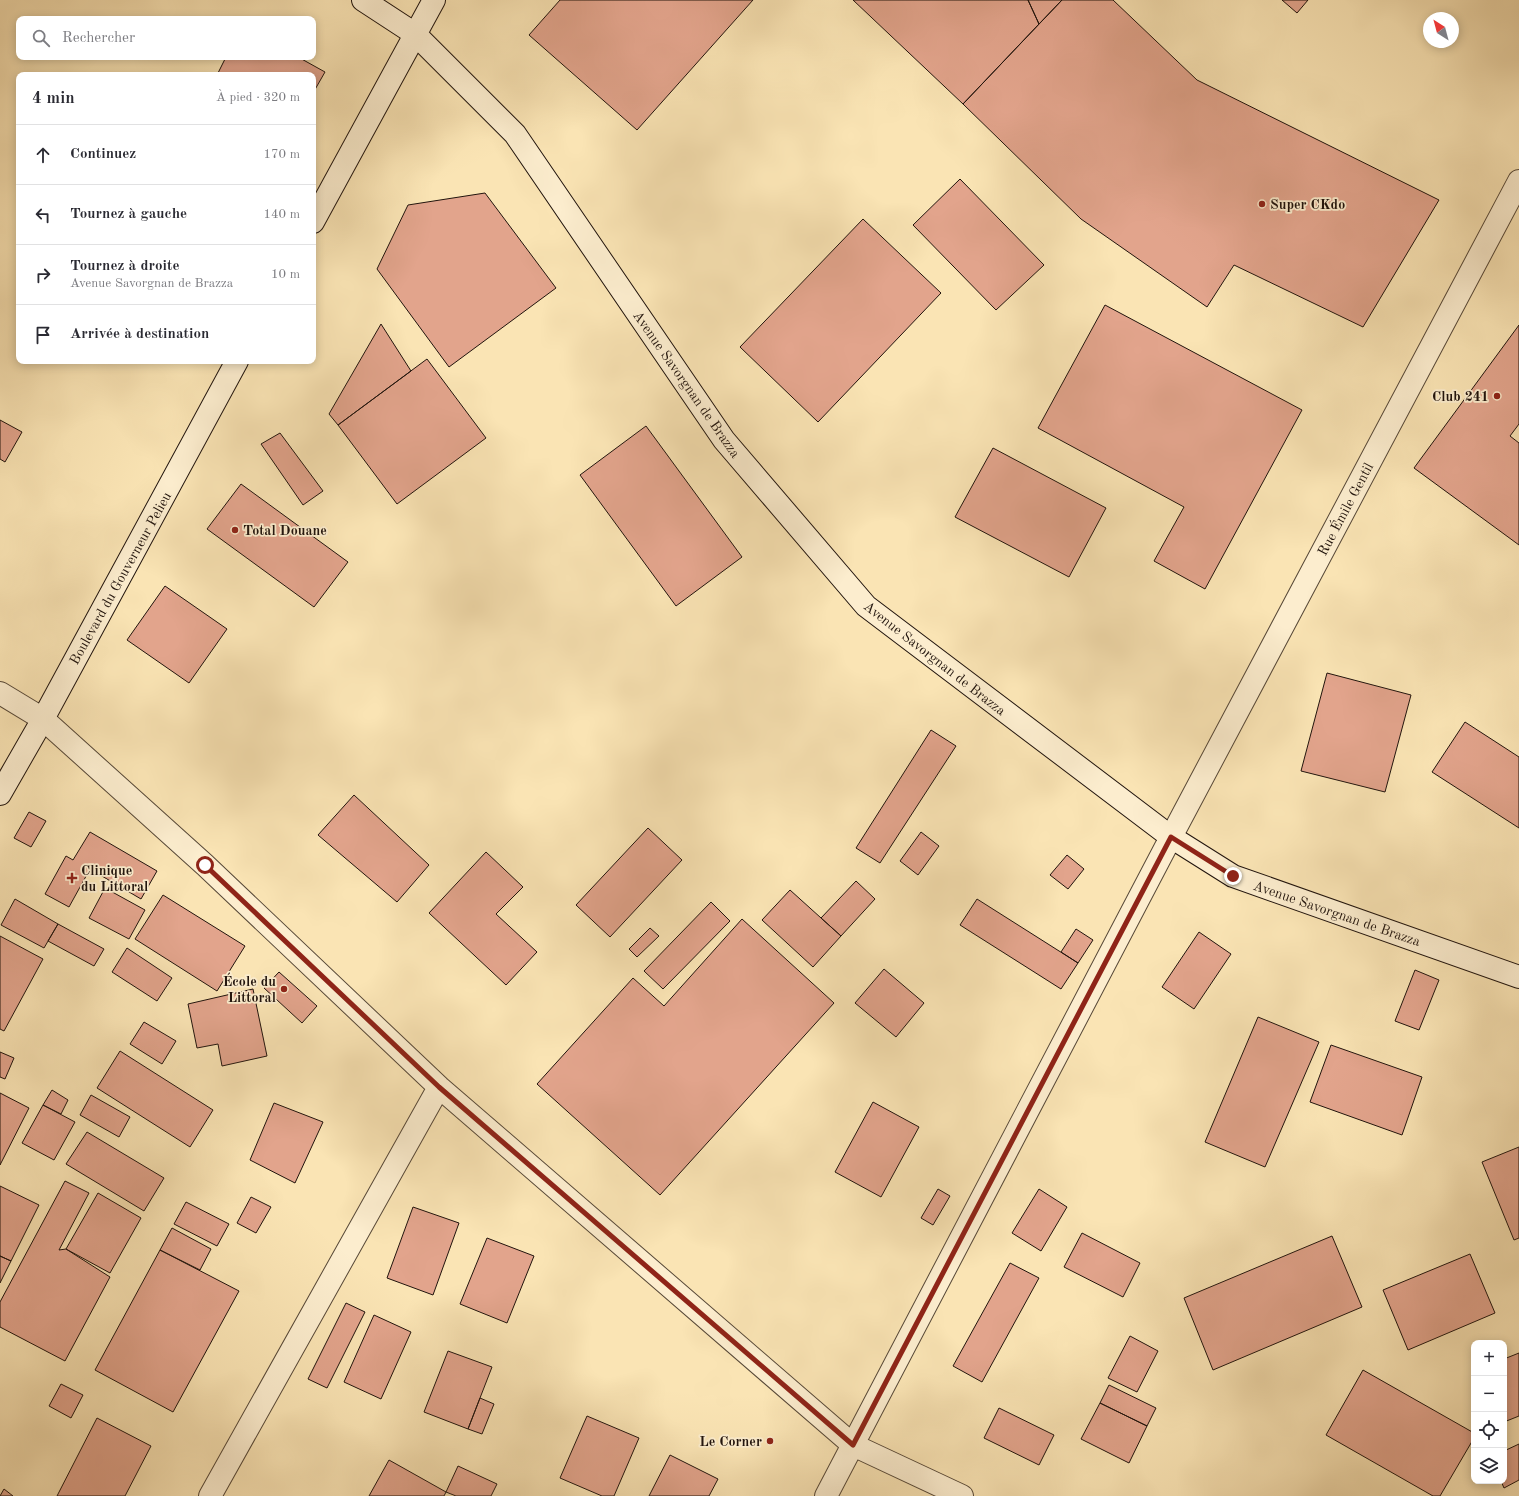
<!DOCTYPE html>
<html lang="fr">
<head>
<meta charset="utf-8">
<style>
  body { margin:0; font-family:"Old Standard TT",serif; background:#f2f2f3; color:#2b2b33 }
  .controls { position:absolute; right:12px; bottom:12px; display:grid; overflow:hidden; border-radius:8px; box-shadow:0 2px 10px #0003 }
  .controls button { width:36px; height:36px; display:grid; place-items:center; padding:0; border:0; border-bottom:1px solid #e1e1e2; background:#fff; color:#2b2b33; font:20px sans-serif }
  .compass { position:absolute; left:1423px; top:12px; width:36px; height:36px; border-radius:50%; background:#fff; box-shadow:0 2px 10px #0003; rotate:324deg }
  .stop { position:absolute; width:12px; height:12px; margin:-9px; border:3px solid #8f2418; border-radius:50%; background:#fff }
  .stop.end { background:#8f2418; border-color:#fff; box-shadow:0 1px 4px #0008 }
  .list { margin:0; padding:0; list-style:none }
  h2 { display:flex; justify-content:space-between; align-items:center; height:52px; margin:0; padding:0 16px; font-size:17px }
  h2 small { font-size:13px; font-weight:400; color:#7c7c81 }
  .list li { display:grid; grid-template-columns:26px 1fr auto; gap:12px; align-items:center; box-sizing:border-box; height:60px; padding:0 16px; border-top:1px solid #e1e1e2 }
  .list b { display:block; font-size:15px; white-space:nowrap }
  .list p { margin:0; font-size:13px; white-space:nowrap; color:#7c7c81 }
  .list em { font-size:13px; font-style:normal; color:#7c7c81 }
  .icon { flex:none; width:22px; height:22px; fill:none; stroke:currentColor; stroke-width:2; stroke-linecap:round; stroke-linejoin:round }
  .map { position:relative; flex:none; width:1519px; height:1496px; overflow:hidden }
  .search { position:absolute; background:#fff; box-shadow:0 2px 10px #0003; left:16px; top:16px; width:300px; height:44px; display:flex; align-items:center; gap:10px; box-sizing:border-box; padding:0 14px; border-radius:8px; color:#7c7c81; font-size:15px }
  .panel { position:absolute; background:#fff; box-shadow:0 2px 10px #0003; left:16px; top:72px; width:300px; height:292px; border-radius:8px }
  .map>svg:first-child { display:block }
</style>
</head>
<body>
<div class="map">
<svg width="1519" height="1496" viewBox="0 0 1519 1496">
  <rect width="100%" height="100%" fill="#fae4b4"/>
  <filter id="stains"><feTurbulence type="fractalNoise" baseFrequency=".005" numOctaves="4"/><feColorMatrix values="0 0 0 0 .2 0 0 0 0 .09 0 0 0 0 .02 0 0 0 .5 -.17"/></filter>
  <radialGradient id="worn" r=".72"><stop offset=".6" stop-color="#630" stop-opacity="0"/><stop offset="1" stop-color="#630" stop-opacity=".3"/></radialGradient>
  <path fill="#e2a48c" stroke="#21140d" d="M 560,0 L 753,0 L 637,130 L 529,35 Z
    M 853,0 L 1028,0 L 1039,24 L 963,104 Z
    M 1028,0 L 1062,0 L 1039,24 Z
    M 1062,0 L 1113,0 L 1197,80 L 1439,200 L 1363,327 L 1234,265 L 1207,307 L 1081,219 L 963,104 Z
    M 1282,0 L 1308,0 L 1297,13 Z
    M 226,57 L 298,57 L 325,72 L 313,93 L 313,75 L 217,75 Z
    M 960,179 L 1044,265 L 996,310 L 913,225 Z
    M 485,193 L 556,288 L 449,367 L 377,269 L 408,205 Z
    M 863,219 L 941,293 L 818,422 L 740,347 Z
    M 1105,305 L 1302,410 L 1205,589 L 1154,561 L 1184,507 L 1038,428 Z
    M 381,324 L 411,371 L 338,425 L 329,414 Z
    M 1519,325 L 1519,424 L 1510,436 L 1519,443 L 1519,545 L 1414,468 Z
    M 427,359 L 486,438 L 397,504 L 338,425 Z
    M 0,420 L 22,432 L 5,462 L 0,459 Z
    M 646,426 L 742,557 L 676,606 L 580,475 Z
    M 280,433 L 323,491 L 303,505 L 261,444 Z
    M 993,448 L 1106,508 L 1069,577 L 955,517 Z
    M 241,484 L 348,562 L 314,607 L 207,529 Z
    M 165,586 L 227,629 L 189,683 L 127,640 Z
    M 1327,673 L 1411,695 L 1385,792 L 1301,771 Z
    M 1465,722 L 1519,757 L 1519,828 L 1432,772 Z
    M 931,730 L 956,746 L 880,863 L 856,848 Z
    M 354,795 L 429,865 L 397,902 L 318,835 Z
    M 29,812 L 46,821 L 31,847 L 14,838 Z
    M 648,828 L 682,860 L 610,937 L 576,905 Z
    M 90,832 L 157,871 L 141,899 L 90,869 L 69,907 L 45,894 L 66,856 L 73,860 Z
    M 921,832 L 939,846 L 918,875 L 900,861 Z
    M 486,852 L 523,887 L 496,914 L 537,952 L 506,985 L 429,913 Z
    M 1067,855 L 1084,869 L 1068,889 L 1050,875 Z
    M 856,881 L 875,899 L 841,936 L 821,918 Z
    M 105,888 L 145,910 L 129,939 L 89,918 Z
    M 790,890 L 841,936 L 813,967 L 762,920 Z
    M 163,895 L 245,946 L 217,991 L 135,939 Z
    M 15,899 L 58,924 L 44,948 L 1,925 Z
    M 977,899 L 1078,963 L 1061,989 L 960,925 Z
    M 711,902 L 730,921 L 663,989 L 644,971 Z
    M 742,919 L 834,1003 L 660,1195 L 537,1084 L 633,978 L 664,1006 Z
    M 58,924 L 104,949 L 94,966 L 48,941 Z
    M 650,928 L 659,936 L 637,957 L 629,949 Z
    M 1076,929 L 1093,940 L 1078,963 L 1061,952 Z
    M 1199,932 L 1231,954 L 1194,1009 L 1162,987 Z
    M 0,936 L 43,959 L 4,1031 L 0,1029 Z
    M 127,948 L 172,978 L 157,1001 L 112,972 Z
    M 884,969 L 924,1003 L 896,1037 L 855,1003 Z
    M 1415,970 L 1439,980 L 1419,1030 L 1395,1021 Z
    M 279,972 L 317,1006 L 302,1023 L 264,988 Z
    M 253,989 L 267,1056 L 222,1066 L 218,1044 L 197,1048 L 188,1004 Z
    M 1258,1017 L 1319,1042 L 1265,1167 L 1205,1142 Z
    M 144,1022 L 176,1041 L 162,1064 L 130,1044 Z
    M 1331,1045 L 1422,1077 L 1402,1135 L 1310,1102 Z
    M 120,1051 L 213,1110 L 190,1147 L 97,1088 Z
    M 0,1052 L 14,1058 L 5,1079 L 0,1077 Z
    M 52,1090 L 68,1100 L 61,1114 L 43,1105 Z
    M 0,1093 L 29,1108 L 0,1165 Z
    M 91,1095 L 130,1117 L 119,1137 L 80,1115 Z
    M 873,1102 L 919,1127 L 881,1197 L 835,1172 Z
    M 274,1103 L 323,1122 L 295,1183 L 250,1160 Z
    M 43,1105 L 75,1122 L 54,1160 L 22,1143 Z
    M 87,1132 L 164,1178 L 144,1211 L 66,1164 Z
    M 1519,1147 L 1519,1238 L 1514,1240 L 1482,1162 Z
    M 65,1181 L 89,1193 L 59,1250 L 66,1249 L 110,1277 L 65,1361 L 0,1327 L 0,1302 Z
    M 0,1186 L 39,1205 L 11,1261 L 0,1256 Z
    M 938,1189 L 950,1196 L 933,1225 L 921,1218 Z
    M 1039,1189 L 1067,1207 L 1041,1251 L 1012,1233 Z
    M 98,1193 L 141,1218 L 110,1273 L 66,1249 Z
    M 251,1197 L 271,1207 L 256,1233 L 237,1223 Z
    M 186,1202 L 229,1224 L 217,1246 L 174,1224 Z
    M 413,1207 L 459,1223 L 433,1295 L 387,1278 Z
    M 172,1228 L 211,1249 L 200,1270 L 160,1250 Z
    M 1082,1233 L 1140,1263 L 1123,1297 L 1064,1267 Z
    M 1332,1236 L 1362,1307 L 1213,1370 L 1184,1298 Z
    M 487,1238 L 534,1256 L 507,1323 L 460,1304 Z
    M 160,1250 L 239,1291 L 173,1412 L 95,1370 Z
    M 1470,1254 L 1495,1313 L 1408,1350 L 1383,1290 Z
    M 0,1256 L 11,1261 L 0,1283 Z
    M 1010,1263 L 1039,1278 L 982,1382 L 953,1366 Z
    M 346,1303 L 365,1312 L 327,1388 L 308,1379 Z
    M 374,1315 L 411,1332 L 381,1399 L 344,1382 Z
    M 1130,1336 L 1158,1351 L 1137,1392 L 1108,1378 Z
    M 448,1351 L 492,1367 L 468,1429 L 424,1412 Z
    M 1519,1353 L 1519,1416 L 1504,1422 L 1504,1359 Z
    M 1363,1370 L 1474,1433 L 1474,1438 L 1440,1496 L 1433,1496 L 1326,1435 Z
    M 61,1384 L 83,1395 L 71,1418 L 49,1406 Z
    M 1109,1385 L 1156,1408 L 1147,1426 L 1100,1403 Z
    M 480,1398 L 494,1404 L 482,1434 L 468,1429 Z
    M 1100,1403 L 1147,1426 L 1129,1463 L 1081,1439 Z
    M 999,1408 L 1054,1435 L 1039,1465 L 984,1438 Z
    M 587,1416 L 639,1438 L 614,1496 L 602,1496 L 560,1478 Z
    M 97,1418 L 151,1446 L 125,1496 L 57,1496 Z
    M 1519,1444 L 1519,1480 L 1504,1488 L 1501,1481 L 1504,1481 L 1504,1451 Z
    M 670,1455 L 718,1479 L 709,1496 L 649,1496 Z
    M 389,1460 L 446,1492 L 444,1496 L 369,1496 Z
    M 458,1466 L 497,1484 L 491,1496 L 456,1496 L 446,1492 Z
    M 4,1489 L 13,1496 L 0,1496 Z"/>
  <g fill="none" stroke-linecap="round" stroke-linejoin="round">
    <defs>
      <path id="street" d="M 0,693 L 43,719 L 205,865 L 439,1087 L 853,1445 L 962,1496
        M 210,1496 L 439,1087
        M 826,1496 L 1171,837 L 1519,181"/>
      <path id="secondary" d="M 363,0 L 415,34 L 515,134 L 724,440 L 866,606 L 1171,837 L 1233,876 L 1519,977
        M 313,222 L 434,0
        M 0,794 L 43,719 L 237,361"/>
    </defs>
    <use href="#street" stroke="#574837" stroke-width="24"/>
    <use href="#secondary" stroke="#21140d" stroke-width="24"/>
    <use href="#street" stroke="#fcedce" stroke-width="22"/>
    <use href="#secondary" stroke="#fcedce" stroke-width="22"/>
  </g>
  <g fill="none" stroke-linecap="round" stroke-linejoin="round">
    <path stroke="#8f2418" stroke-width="5" d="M 205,865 L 439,1087 L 853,1445 L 1171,837 L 1233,876"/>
  </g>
  <g fill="#8f2418" stroke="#fcedce" stroke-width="1.5">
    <circle cx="1262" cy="204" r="4"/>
    <circle cx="1497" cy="396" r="4"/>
    <circle cx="235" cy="530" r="4"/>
    <path d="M70 872h4v4h4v4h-4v4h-4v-4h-4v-4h4z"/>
    <circle cx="284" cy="989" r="4"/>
    <circle cx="770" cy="1441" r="4"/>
  </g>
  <g text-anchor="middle" stroke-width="3.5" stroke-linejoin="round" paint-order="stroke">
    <g font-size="14" font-weight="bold" fill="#21140d" stroke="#fcedce" text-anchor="start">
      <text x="1270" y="209">Super CKdo</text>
      <text x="1489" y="401" text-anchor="end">Club 241</text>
      <text x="243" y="535">Total Douane</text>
      <text x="81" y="875">Clinique<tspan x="81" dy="16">du Littoral</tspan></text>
      <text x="276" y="986" text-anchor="end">École du<tspan x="276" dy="16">Littoral</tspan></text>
      <text x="762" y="1446" text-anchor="end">Le Corner</text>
    </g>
    <g font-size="14" fill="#21140d" stroke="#fcedce">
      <text transform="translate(687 384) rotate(55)" y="5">Avenue Savorgnan de Brazza</text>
      <text transform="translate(1345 509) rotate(-62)" y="5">Rue Émile Gentil</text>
      <text transform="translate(120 578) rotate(-61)" y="5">Boulevard du Gouverneur Pelieu</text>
      <text transform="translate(935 658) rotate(38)" y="5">Avenue Savorgnan de Brazza</text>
      <text transform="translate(1337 913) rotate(19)" y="5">Avenue Savorgnan de Brazza</text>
    </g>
  </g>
  <rect width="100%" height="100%" filter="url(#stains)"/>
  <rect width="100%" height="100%" fill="url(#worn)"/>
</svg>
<div class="controls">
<button>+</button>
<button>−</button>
<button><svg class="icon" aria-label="locate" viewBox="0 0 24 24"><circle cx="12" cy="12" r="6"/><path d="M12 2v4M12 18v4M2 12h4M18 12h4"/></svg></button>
<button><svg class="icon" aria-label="layers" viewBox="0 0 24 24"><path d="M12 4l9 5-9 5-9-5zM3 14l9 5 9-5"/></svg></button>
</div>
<svg class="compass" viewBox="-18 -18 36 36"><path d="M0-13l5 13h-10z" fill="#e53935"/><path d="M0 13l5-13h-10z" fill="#7c7c81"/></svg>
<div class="stop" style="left:205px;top:865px"></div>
<div class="stop end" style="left:1233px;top:876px"></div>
<div class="search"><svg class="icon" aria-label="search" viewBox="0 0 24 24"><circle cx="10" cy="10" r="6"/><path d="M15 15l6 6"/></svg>Rechercher</div>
<section class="panel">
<h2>4 min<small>À pied · 320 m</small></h2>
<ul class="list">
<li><svg class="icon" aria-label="ahead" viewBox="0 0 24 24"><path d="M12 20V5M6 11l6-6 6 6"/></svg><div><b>Continuez</b></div><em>170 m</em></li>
<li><svg class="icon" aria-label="left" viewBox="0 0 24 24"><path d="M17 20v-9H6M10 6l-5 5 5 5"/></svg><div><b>Tournez à gauche</b></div><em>140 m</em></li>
<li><svg class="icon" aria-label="right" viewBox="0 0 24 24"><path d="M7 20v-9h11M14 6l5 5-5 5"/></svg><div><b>Tournez à droite</b><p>Avenue Savorgnan de Brazza</p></div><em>10 m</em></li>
<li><svg class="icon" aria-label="arrive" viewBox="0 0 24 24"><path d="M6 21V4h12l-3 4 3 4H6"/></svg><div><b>Arrivée à destination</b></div></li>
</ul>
</section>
</div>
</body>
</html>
